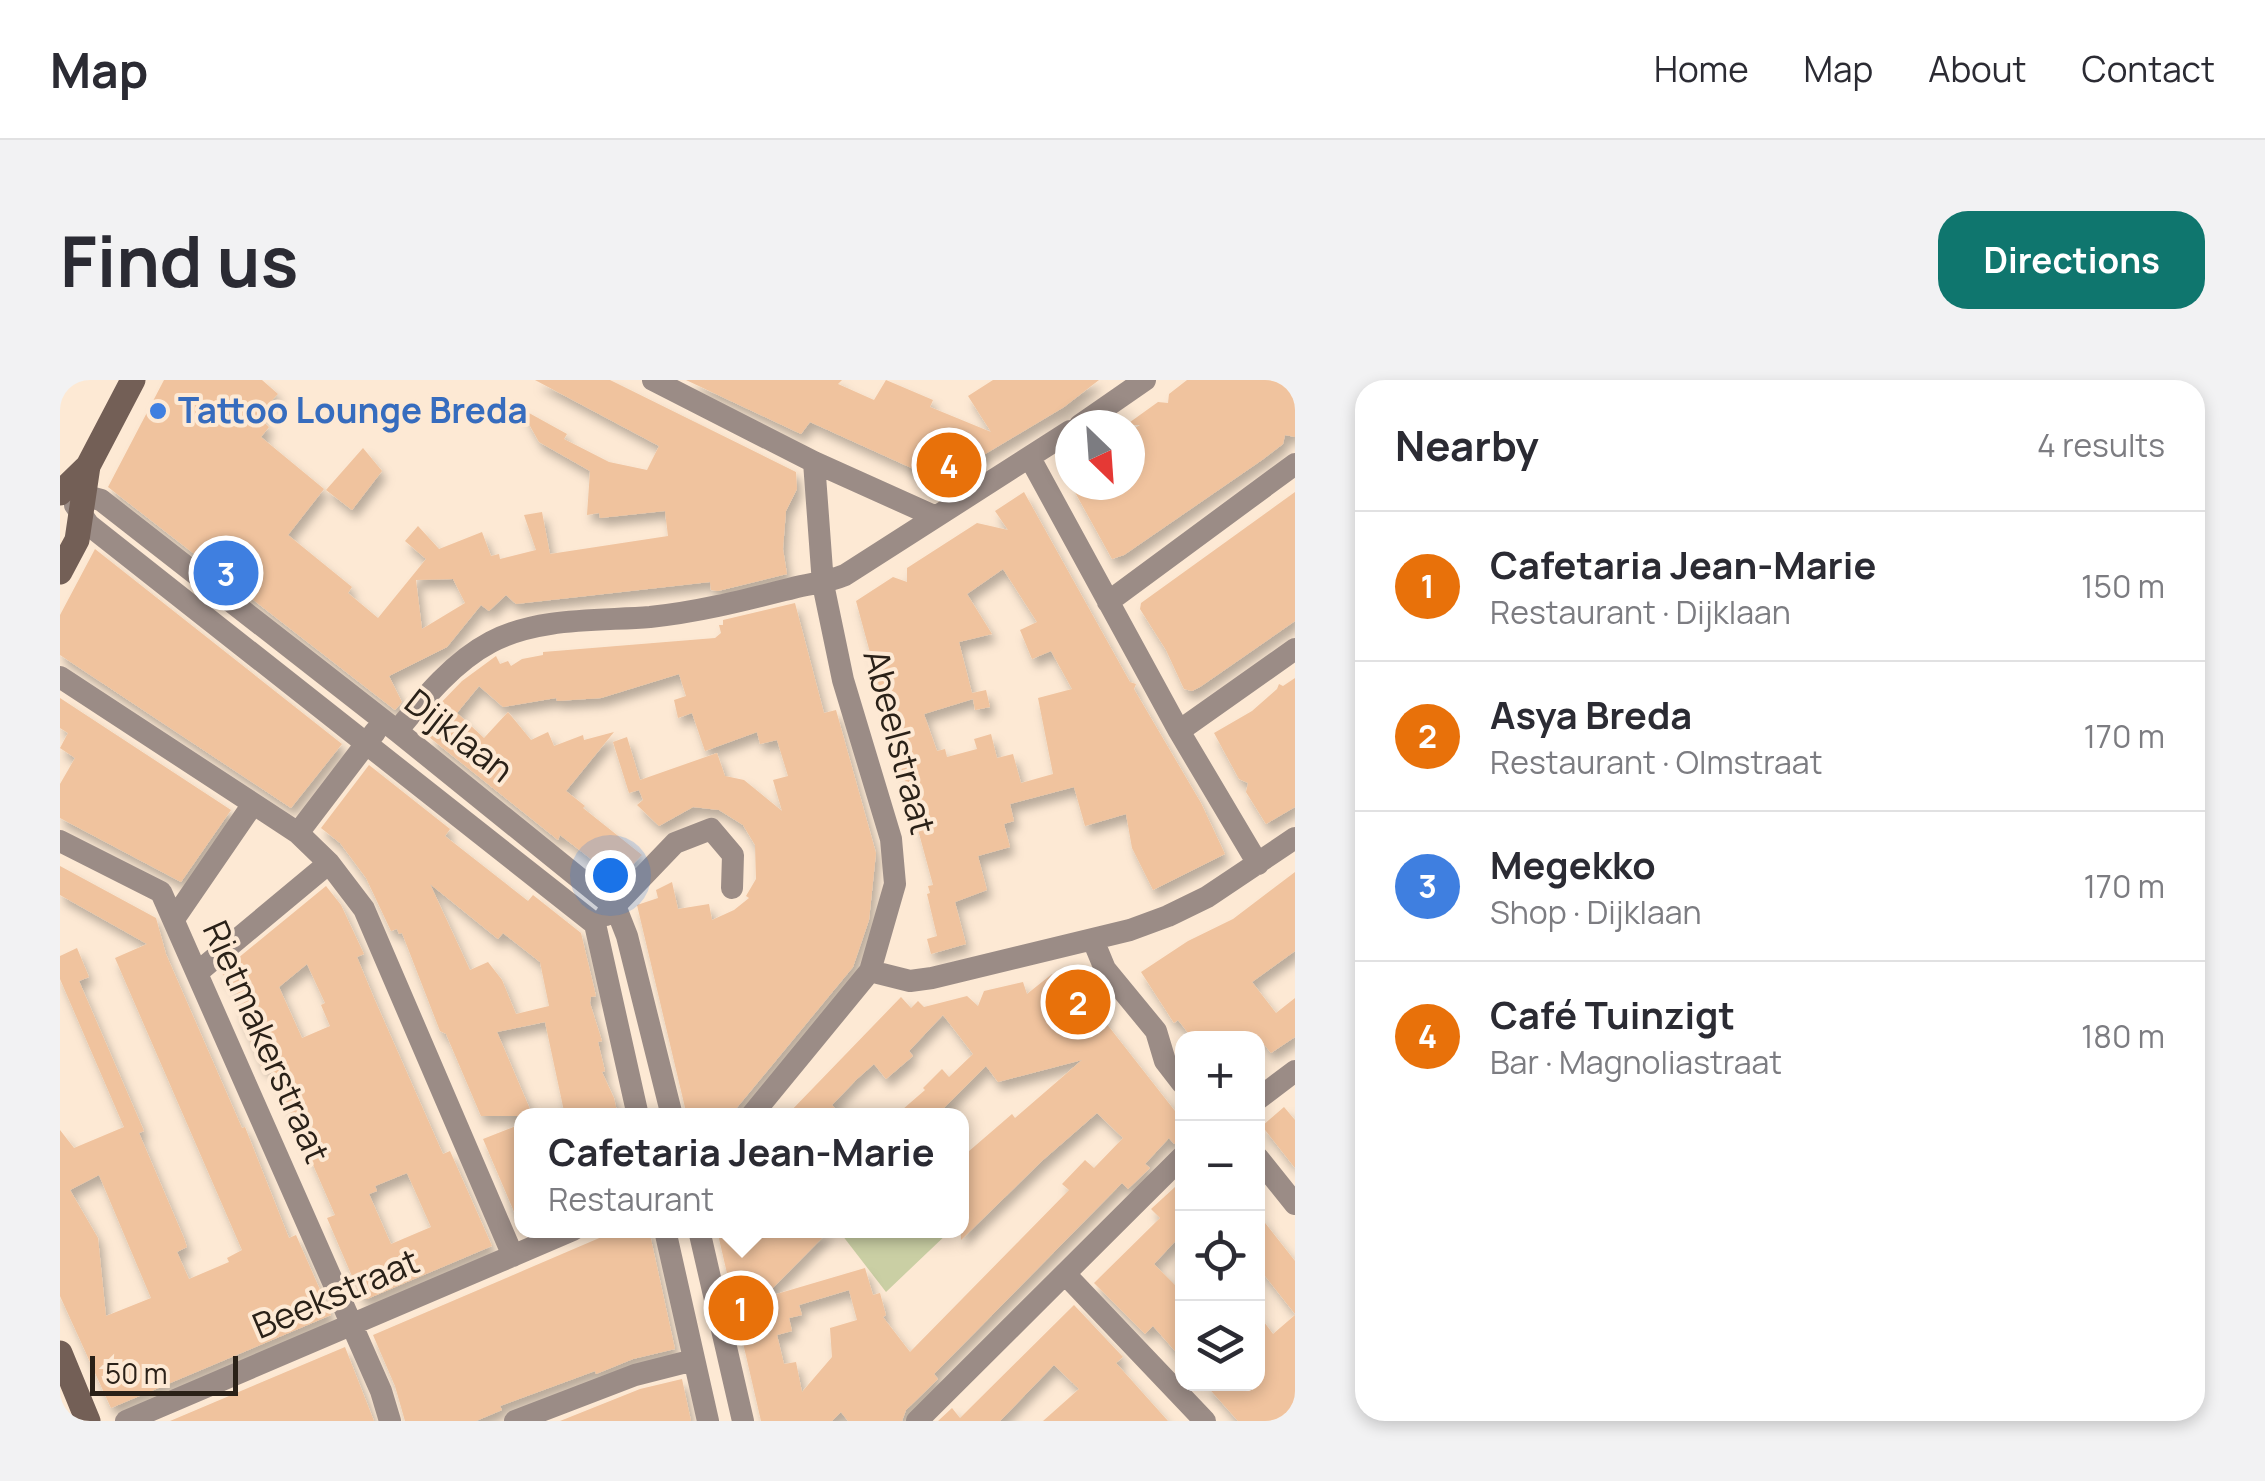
<!DOCTYPE html>
<html lang="en">
<head>
<meta charset="utf-8">
<style>
  body { margin:0; font-family:Manrope,sans-serif; background:#f2f2f3; color:#2b2b33 }
  .controls { position:absolute; right:30px; bottom:30px; display:grid; overflow:hidden; border-radius:20px; box-shadow:0 5px 15px #0003 }
  .controls button { width:90px; height:90px; display:grid; place-items:center; padding:0; border:0; border-bottom:2px solid #e1e1e2; background:#fff; color:#2b2b33; font:50px sans-serif }
  .compass { position:absolute; left:995px; top:30px; width:90px; height:90px; border-radius:50%; background:#fff; box-shadow:0 5px 15px #0003; rotate:155deg }
  .scale { position:absolute; left:30px; bottom:25px; width:148px; box-sizing:border-box; padding-left:10px; border:5px solid #2a2118; border-top:0; font-size:28px; line-height:35px; white-space:nowrap; color:#2a2118; -webkit-text-stroke:8px #fde9d4; paint-order:stroke }
  .you { position:absolute; left:550px; top:495px; width:35px; height:35px; margin:-25px; border:8px solid #fff; border-radius:50%; background:#1a73e8; box-shadow:0 0 0 15px #1a73e833 }
  .badge { display:grid; place-items:center; width:65px; height:65px; border-radius:50%; background:#0f766e; color:#fff; font-size:32px; font-weight:700 }
  .pin { position:absolute; translate:-50% -50%; border:5px solid #fff; box-shadow:0 2px 10px #0006 }
  .popup { position:absolute; left:454px; top:728px; width:455px; height:130px; box-sizing:border-box; display:grid; place-content:center; border-radius:20px; background:#fff; filter:drop-shadow(0 2px 8px #0005); font-size:32px; white-space:nowrap; color:#7c7c81 }
  .popup b { font-size:38px; color:#2b2b33 }
  .popup::after { content:''; position:absolute; left:50%; top:100%; margin-left:-20px; border:20px solid transparent; border-top-color:#fff }
  .list { margin:0; padding:0; list-style:none }
  h2 { display:flex; justify-content:space-between; align-items:center; height:130px; margin:0; padding:0 40px; font-size:42px }
  h2 small { font-size:32px; font-weight:400; color:#7c7c81 }
  .list li { display:grid; grid-template-columns:65px 1fr auto; gap:30px; align-items:center; box-sizing:border-box; height:150px; padding:0 40px; border-top:2px solid #e1e1e2 }
  .list b { display:block; font-size:38px; white-space:nowrap }
  .list p { margin:0; font-size:32px; white-space:nowrap; color:#7c7c81 }
  .list em { font-size:32px; font-style:normal; color:#7c7c81 }
  .icon { flex:none; width:55px; height:55px; fill:none; stroke:currentColor; stroke-width:2; stroke-linecap:round; stroke-linejoin:round }
  .map { position:relative; flex:none; width:1235px; height:1041px; overflow:hidden; border-radius:30px }
  header { display:flex; align-items:center; gap:60px; box-sizing:border-box; height:140px; padding:0 50px; background:#fff; border-bottom:2px solid #e1e1e2 }
  header strong { font-size:48px }
  nav { display:flex; gap:55px; margin-inline-start:auto; font-size:35px }
  .intro { display:flex; align-items:center; justify-content:space-between; box-sizing:border-box; height:240px; padding:0 60px }
  h1 { margin:0; font-size:70px }
  .button { padding:25px 45px; border-radius:30px; background:#0f766e; color:#fff; font-size:35px; font-weight:700 }
  main { display:flex; gap:60px; padding:0 60px }
  aside { flex:1; background:#fff; border-radius:30px; box-shadow:0 5px 15px #0003 }
  .map>svg:first-child { display:block }
</style>
</head>
<body>
<header>
<strong>Map</strong>
<nav><a>Home</a><a>Map</a><a>About</a><a>Contact</a></nav>
</header>
<div class="intro"><h1>Find us</h1><a class="button">Directions</a></div>
<main>
<div class="map">
<svg width="1235" height="1041" viewBox="0 0 1235 1041">
  <defs>
    <filter id="shadow"><feDropShadow dx="4.5" dy="8" stdDeviation="5" flood-color="#0004"/></filter>
  </defs>
  <rect width="100%" height="100%" fill="#fde9d4"/>
  <path fill="#cacfa4" d="M 779,851 L 778,851 L 890,851 L 826,912 Z"/>
  <path fill="#f0c39e" fill-rule="evenodd" filter="url(#shadow)" d="M 104,0 L 202,0 L 218,14 L 197,36 L 209,47 L 201,57 L 264,109 L 228,155 L 292,207 L 288,213 L 318,238 L 366,179 L 345,161 L 358,146 L 379,169 L 422,152 L 431,176 L 439,174 L 440,179 L 476,170 L 464,135 L 482,132 L 490,174 L 608,156 L 605,131 L 540,138 L 539,133 L 527,135 L 530,91 L 479,62 L 460,28 L 507,54 L 504,59 L 549,82 L 587,90 L 599,66 L 475,0 L 550,0 L 736,92 L 737,109 L 726,131 L 723,169 L 727,194 L 658,211 L 651,210 L 650,202 L 456,224 L 446,215 L 429,231 L 421,225 L 387,267 L 329,296 L 342,322 L 335,330 L 48,107 ZM 393,199 L 405,223 L 362,249 L 356,200 Z
    M 626,0 L 782,0 L 778,4 L 814,20 L 826,0 L 873,20 L 870,27 L 931,52 L 908,16 L 933,0 L 1039,0 L 1004,27 L 880,101 L 750,42 L 741,54 Z
    M 1127,0 L 1228,0 L 1235,9 L 1235,57 L 1225,55 L 1223,64 L 1202,80 L 1064,175 L 1052,179 L 1011,105 L 1070,105 L 1070,51 L 1080,45 L 1066,45 L 1098,22 L 1108,23 L 1109,14 Z
    M 303,68 L 322,91 L 292,130 L 266,110 Z
    M 964,112 L 1070,302 L 1076,304 L 1074,309 L 1141,423 L 1165,474 L 1093,510 L 1072,468 L 1066,434 L 1025,446 L 1014,407 L 950,424 L 954,441 L 944,444 L 950,467 L 918,476 L 927,510 L 895,522 L 906,564 L 871,574 L 867,559 L 877,556 L 867,514 L 870,513 L 868,506 L 873,505 L 796,221 L 833,197 L 847,202 L 847,188 L 917,143 L 948,150 L 935,131 ZM 943,189 L 977,242 L 960,250 L 972,279 L 991,271 L 1012,309 L 978,318 L 993,394 L 961,403 L 953,374 L 937,378 L 931,354 L 914,359 L 917,369 L 887,377 L 885,369 L 877,371 L 864,334 L 913,319 L 915,330 L 930,327 L 926,310 L 912,313 L 899,262 L 932,254 L 907,214 Z
    M 1235,112 L 1235,241 L 1140,307 L 1132,311 L 1124,309 L 1106,270 L 1080,229 L 1081,223 Z
    M 35,169 L 282,364 L 231,428 L 0,275 L 0,235 Z
    M 735,223 L 764,333 L 776,330 L 816,473 L 809,540 L 793,587 L 670,736 L 627,736 L 577,525 L 598,518 L 596,510 L 612,502 L 618,529 L 649,524 L 652,540 L 674,530 L 689,518 L 686,516 L 696,499 L 695,465 L 683,445 L 659,430 L 633,427 L 599,446 L 577,425 L 583,420 L 579,410 L 569,413 L 553,362 L 567,357 L 580,400 L 657,373 L 665,396 L 684,400 L 722,431 L 713,400 L 728,396 L 717,360 L 700,364 L 697,352 L 645,371 L 632,333 L 618,338 L 614,320 L 626,316 L 619,294 L 541,318 L 497,321 L 496,318 L 443,327 L 419,306 L 397,333 L 424,358 L 448,332 L 471,360 L 488,352 L 494,366 L 523,355 L 524,360 L 554,352 L 506,411 L 525,426 L 523,428 L 582,475 L 558,500 L 500,455 L 498,460 L 369,357 L 379,345 L 372,339 L 373,331 L 402,301 L 436,276 L 440,284 L 448,281 L 451,286 L 462,279 L 483,275 L 483,272 L 655,258 L 661,253 L 659,245 L 663,245 L 663,240 Z
    M 1235,298 L 1235,427 L 1206,444 L 1186,412 L 1188,403 L 1179,399 L 1154,353 L 1192,331 L 1217,309 L 1219,304 L 1223,306 Z
    M 0,318 L 171,430 L 121,502 L 0,438 L 0,404 L 15,378 L 0,368 L 8,353 L 0,348 Z
    M 309,385 L 390,449 L 385,456 L 468,521 L 473,515 L 521,553 L 536,616 L 531,617 L 530,623 L 542,661 L 538,662 L 545,691 L 542,692 L 554,718 L 558,736 L 505,736 L 485,642 L 437,652 L 473,736 L 421,736 L 386,654 L 380,651 L 342,553 L 339,554 L 337,549 L 331,551 L 306,498 L 280,463 L 261,448 ZM 370,504 L 438,559 L 443,553 L 480,582 L 489,626 L 456,634 L 442,600 L 428,582 L 410,590 Z
    M 0,486 L 96,538 L 106,574 L 182,748 L 185,747 L 229,858 L 236,855 L 271,935 L 51,1028 L 0,916 L 0,750 L 14,768 L 64,747 L 0,599 L 0,576 L 17,568 L 29,597 L 19,601 L 84,751 L 79,753 L 124,858 L 127,867 L 117,872 L 129,899 L 169,882 L 167,878 L 182,870 L 55,578 L 87,564 L 0,515 ZM 39,795 L 91,918 L 46,936 L 38,858 L 10,810 Z
    M 1235,492 L 1235,571 L 1192,602 L 1216,633 L 1235,618 L 1235,657 L 1211,673 L 1199,658 L 1132,658 L 1118,640 L 1114,643 L 1081,592 L 1128,561 L 1173,539 Z
    M 266,506 L 281,525 L 304,574 L 297,577 L 314,618 L 383,774 L 390,771 L 432,866 L 307,919 L 301,917 L 267,838 L 275,835 L 223,716 L 210,688 L 202,688 L 179,635 L 177,626 L 184,623 L 161,592 ZM 247,584 L 265,623 L 261,625 L 270,646 L 242,658 L 219,607 ZM 347,793 L 371,847 L 331,864 L 309,814 L 317,811 L 315,806 Z
    M 1006,592 L 1122,740 L 1122,762 L 1114,764 L 1109,758 L 1085,784 L 1090,788 L 1068,809 L 1062,803 L 874,994 L 878,999 L 846,1030 L 842,1041 L 788,1041 L 781,1032 L 772,1041 L 701,1041 L 657,850 L 770,850 L 703,918 L 805,888 L 813,915 L 820,913 L 826,935 L 823,937 L 850,972 L 1009,810 L 1002,804 L 1025,780 L 1034,788 L 1063,758 L 1037,733 L 983,780 L 901,860 L 901,778 L 952,734 L 955,738 L 1022,680 L 938,702 L 926,686 L 876,736 L 835,736 L 865,710 L 863,708 L 882,689 L 889,697 L 913,674 L 883,635 L 849,671 L 853,676 L 826,699 L 814,684 L 797,699 L 772,725 L 782,736 L 726,736 L 841,617 L 851,628 L 858,621 L 864,627 L 907,616 L 918,626 L 924,611 L 963,602 L 967,614 L 992,594 L 996,600 ZM 789,910 L 797,940 L 770,948 L 772,977 L 742,1012 L 736,982 L 724,984 L 717,955 L 732,951 L 729,938 L 742,935 L 739,925 Z
    M 1224,727 L 1235,740 L 1235,788 L 1202,746 Z
    M 461,744 L 461,848 L 423,759 Z
    M 1115,807 L 1122,815 L 1122,854 L 1094,884 L 1122,912 L 1122,979 L 1093,946 L 1085,954 L 1034,903 L 1100,838 L 1091,829 Z
    M 1198,834 L 1235,881 L 1235,934 L 1198,887 Z
    M 558,850 L 589,850 L 615,969 L 573,979 L 536,994 L 535,991 L 440,1026 L 442,1030 L 416,1041 L 345,1041 L 335,1006 L 313,955 Z
    M 1014,925 L 1063,977 L 1056,983 L 1108,1041 L 983,1041 L 1019,1009 L 994,985 L 940,1041 L 878,1041 L 892,1028 L 900,1038 Z
    M 1198,934 L 1213,954 L 1235,935 L 1235,1041 L 1178,1041 L 1145,1004 L 1198,1004 Z
    M 285,967 L 314,1041 L 110,1041 L 162,1019 Z
    M 622,999 L 631,1041 L 500,1041 L 580,1009 Z"/>
  <g fill="none" stroke-linecap="round" stroke-linejoin="round">
    <path stroke="#9b8c86" stroke-width="22" d="M 593,0 L 754,82 L 874,136
      M 1020,45 L 1085,0
      M 970,78 L 1119,351 L 1198,484
      M 7,111 L 41,120 L 337,351 L 556,528 L 567,556 L 612,736
      M 15,125 L 29,145 L 535,544 L 578,736
      M 1048,222 L 1235,84
      M 0,297 L 238,453 L 269,483 L 304,529 L 453,876
      M 337,351 C 364,318 393,282 431,262 C 478,237 539,241 590,237 C 639,232 685,220 733,208 C 752,203 766,203 785,195 L 1010,51
      M 1119,351 L 1235,269
      M 238,453 L 315,352
      M 0,461 L 101,512 L 321,1011 L 330,1041
      M 546,535 L 615,463 L 651,449 L 673,475 L 672,508
      M 114,539 L 193,424
      M 1033,560 L 1045,589 L 1096,651 L 1105,681 L 1122,703
      M 810,591 L 850,601 L 872,598 L 1070,550 L 1108,536 L 1147,517 L 1235,458
      M 138,592 L 269,483
      M 1198,719 L 1235,691
      M 691,736 L 810,591 L 835,504 L 831,459 L 783,300 L 763,204 L 754,82
      M 1198,778 L 1235,824
      M 605,850 L 648,1041
      M 639,850 L 683,1041
      M 1006,895 L 1145,1041
      M 66,1041 L 513,850
      M 455,1041 L 575,995 L 634,980
      M 857,1041 L 1122,777"/>
    <path stroke="#735f56" stroke-width="25" d="M 0,113 L 28,86 L 73,0
      M 0,192 L 17,160 L 28,86
      M 0,973 L 28,1041"/>
  </g>
  <circle fill="#3f7fe0" stroke="#fde9d4" stroke-width="4" cx="98" cy="31" r="10"/>
  <g text-anchor="middle" stroke-width="8" stroke-linejoin="round" paint-order="stroke">
    <g font-size="35" font-weight="bold" fill="#366cbe" stroke="#fde9d4" text-anchor="start">
      <text x="118" y="43">Tattoo Lounge Breda</text>
    </g>
    <g font-size="35" fill="#2a2118" stroke="#fde9d4">
      <text transform="translate(399 356) rotate(38)" y="12">Dijklaan</text>
      <text transform="translate(839 362) rotate(75)" y="12">Abeelstraat</text>
      <text transform="translate(206 662) rotate(66)" y="12">Rietmakerstraat</text>
      <text transform="translate(276 914) rotate(-23)" y="12">Beekstraat</text>
    </g>
  </g>
</svg>
<div class="controls">
<button>+</button>
<button>−</button>
<button><svg class="icon" aria-label="locate" viewBox="0 0 24 24"><circle cx="12" cy="12" r="6"/><path d="M12 2v4M12 18v4M2 12h4M18 12h4"/></svg></button>
<button><svg class="icon" aria-label="layers" viewBox="0 0 24 24"><path d="M12 4l9 5-9 5-9-5zM3 14l9 5 9-5"/></svg></button>
</div>
<svg class="compass" viewBox="-18 -18 36 36"><path d="M0-13l5 13h-10z" fill="#e53935"/><path d="M0 13l5-13h-10z" fill="#7c7c81"/></svg>
<div class="scale">50 m</div>
<div class="you"></div>
<div class="pin badge" style="left:681px;top:928px;background:#e8710a">1</div>
<div class="popup"><b>Cafetaria Jean-Marie</b>Restaurant</div>
<div class="pin badge" style="left:1018px;top:622px;background:#e8710a">2</div>
<div class="pin badge" style="left:166px;top:193px;background:#3f7fe0">3</div>
<div class="pin badge" style="left:889px;top:85px;background:#e8710a">4</div>
</div>
<aside>
<h2>Nearby<small>4 results</small></h2>
<ul class="list">
<li><span class="badge" style="background:#e8710a">1</span><div><b>Cafetaria Jean-Marie</b><p>Restaurant · Dijklaan</p></div><em>150 m</em></li>
<li><span class="badge" style="background:#e8710a">2</span><div><b>Asya Breda</b><p>Restaurant · Olmstraat</p></div><em>170 m</em></li>
<li><span class="badge" style="background:#3f7fe0">3</span><div><b>Megekko</b><p>Shop · Dijklaan</p></div><em>170 m</em></li>
<li><span class="badge" style="background:#e8710a">4</span><div><b>Café Tuinzigt</b><p>Bar · Magnoliastraat</p></div><em>180 m</em></li>
</ul>
</aside>
</main>
</body>
</html>
